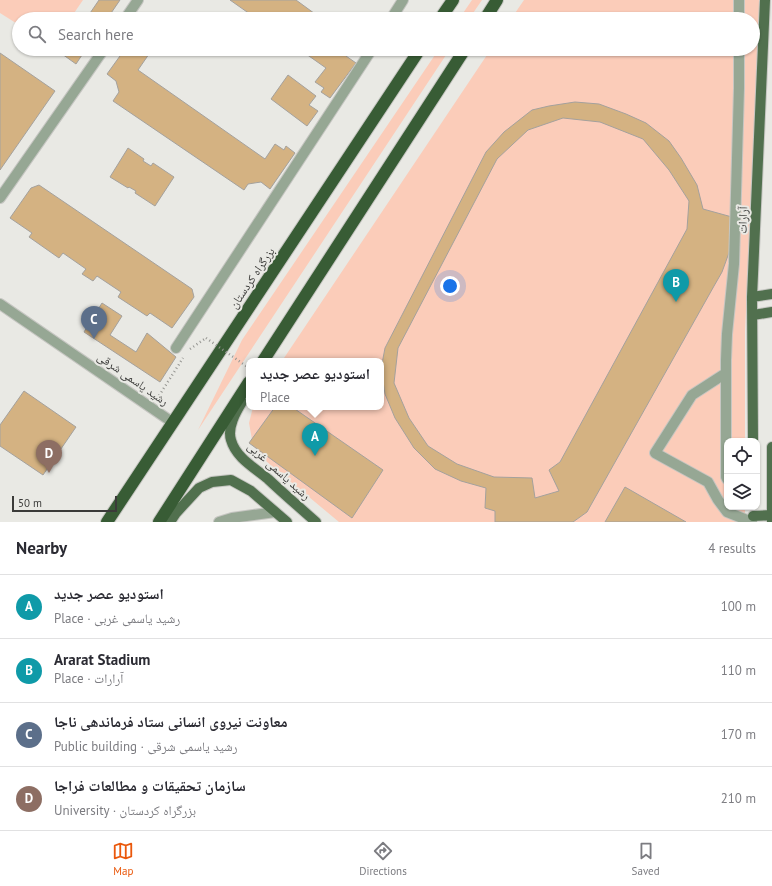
<!DOCTYPE html>
<html lang="en">
<head>
<meta charset="utf-8">
<style>
  body { margin:0; font-family:"PT Sans","Noto Naskh Arabic",sans-serif; background:#f7f7f7; color:#2b2b33 }
  .controls { position:absolute; right:12px; bottom:12px; display:grid; overflow:hidden; border-radius:8px; box-shadow:0 1px 3px #0004 }
  .controls button { width:36px; height:36px; display:grid; place-items:center; padding:0; border:0; border-bottom:1px solid #e1e1e2; background:#fff; color:#2b2b33; font:20px sans-serif }
  .scale { position:absolute; left:12px; bottom:10px; width:105px; box-sizing:border-box; padding-left:4px; border:2px solid #3b3b39; border-top:0; font-size:11px; line-height:14px; white-space:nowrap; color:#3b3b39; -webkit-text-stroke:3px #e9e9e4; paint-order:stroke }
  .you { position:absolute; left:450px; top:286px; width:14px; height:14px; margin:-10px; border:3px solid #fff; border-radius:50%; background:#1a73e8; box-shadow:0 0 0 6px #1a73e833 }
  .badge { display:grid; place-items:center; width:26px; height:26px; border-radius:50%; background:#ea580c; color:#fff; font-size:13px; font-weight:700 }
  .pin { position:absolute; translate:-50% -33px; filter:drop-shadow(0 1px 2px #0008) }
  .pin::after { content:''; position:absolute; top:21px; width:14px; height:12px; background:inherit; clip-path:polygon(0 0,100% 0,50% 100%) }
  .popup { position:absolute; left:246px; top:358px; width:138px; height:52px; box-sizing:border-box; display:grid; place-content:center; border-radius:8px; background:#fff; filter:drop-shadow(0 1px 3px #0005); font-size:13px; white-space:nowrap; color:#7c7c81 }
  .popup b { font-size:15px; color:#2b2b33 }
  .popup::after { content:''; position:absolute; left:50%; top:100%; margin-left:-8px; border:8px solid transparent; border-top-color:#fff }
  .list { margin:0; padding:0; list-style:none }
  h2 { display:flex; justify-content:space-between; align-items:center; height:52px; margin:0; padding:0 16px; font-size:17px }
  h2 small { font-size:13px; font-weight:400; color:#7c7c81 }
  .list li { display:grid; grid-template-columns:26px 1fr auto; gap:12px; align-items:center; box-sizing:border-box; height:64px; padding:0 16px; border-top:1px solid #e1e1e2 }
  .list b { display:block; font-size:15px; white-space:nowrap }
  .list p { margin:0; font-size:13px; white-space:nowrap; color:#7c7c81 }
  .list em { font-size:13px; font-style:normal; color:#7c7c81 }
  .icon { flex:none; width:22px; height:22px; fill:none; stroke:currentColor; stroke-width:2; stroke-linecap:round; stroke-linejoin:round }
  .map { position:relative; flex:none; width:772px; height:522px; overflow:hidden }
  .search { position:absolute; background:#fff; box-shadow:0 1px 3px #0004; left:12px; right:12px; top:12px; height:44px; display:flex; align-items:center; gap:10px; box-sizing:border-box; padding:0 14px; border-radius:22px; color:#7c7c81; font-size:15px }
  .sheet { height:308px; background:#fff }
  nav { display:flex; justify-content:space-around; align-items:center; box-sizing:border-box; height:56px; border-top:1px solid #e1e1e2; background:#fff; font-size:11px; color:#7c7c81 }
  nav a { display:grid; justify-items:center; gap:2px }
  nav .on { color:#ea580c }
  .map>svg:first-child { display:block }
</style>
</head>
<body>
<div class="map">
<svg width="772" height="522" viewBox="0 0 772 522">
  <rect width="100%" height="100%" fill="#e9e9e4"/>
  <path fill="#fbccb9" d="M 0,0 L 83,0 L 70,19 L 19,19 L 19,25 L 0,13 Z
    M 472,0 L 482,0 L 469,19 L 459,19 Z
    M 524,0 L 760,0 L 745,332 L 745,441 L 727,441 L 727,507 L 745,507 L 745,522 L 339,522 L 267,462 L 253,445 L 249,423 L 253,407 L 381,407 L 381,361 L 282,361 L 491,49 L 753,49 L 753,19 L 511,19 Z
    M 439,49 L 450,49 L 198,430 L 242,340 Z"/>
  <path fill="#d4b282" stroke="#a4a19d" fill-rule="evenodd" d="M 99,0 L 120,0 L 107,19 L 86,19 Z
    M 230,0 L 296,0 L 322,19 L 257,19 Z
    M 66,49 L 86,49 L 76,64 L 62,54 Z
    M 125,49 L 142,49 L 149,54 L 138,70 L 265,159 L 275,144 L 284,150 L 286,146 L 295,153 L 270,189 L 261,182 L 248,184 L 244,190 L 113,101 L 119,92 L 116,81 L 107,74 Z
    M 299,49 L 345,49 L 346,56 L 356,63 L 330,98 L 321,92 L 324,88 L 315,82 L 326,68 Z
    M 0,53 L 55,91 L 0,170 Z
    M 288,75 L 316,96 L 309,105 L 318,111 L 307,126 L 271,99 Z
    M 575,102 L 599,104 L 626,114 L 646,123 L 669,141 L 681,158 L 697,185 L 703,209 L 732,217 L 730,250 L 722,272 L 714,286 L 587,512 L 573,522 L 495,522 L 495,511 L 485,508 L 486,488 L 461,481 L 435,469 L 414,448 L 395,418 L 385,394 L 381,369 L 385,348 L 486,152 L 504,132 L 532,110 L 549,106 ZM 563,118 L 600,122 L 643,139 L 669,170 L 689,201 L 687,229 L 560,462 L 549,470 L 559,491 L 535,498 L 532,478 L 494,477 L 457,464 L 428,446 L 409,418 L 394,383 L 398,348 L 497,159 L 528,130 Z
    M 128,148 L 144,159 L 143,161 L 151,166 L 153,163 L 174,177 L 155,206 L 135,193 L 136,191 L 129,187 L 128,188 L 110,177 Z
    M 39,185 L 192,289 L 194,297 L 172,328 L 150,313 L 147,316 L 118,297 L 121,292 L 97,276 L 93,281 L 82,274 L 86,269 L 63,253 L 59,258 L 29,237 L 32,233 L 10,218 L 31,188 Z
    M 102,303 L 122,316 L 110,335 L 136,352 L 147,333 L 176,357 L 160,382 L 84,332 Z
    M 24,391 L 76,427 L 43,475 L 0,446 L 0,425 Z
    M 275,407 L 292,407 L 383,470 L 352,518 L 249,443 Z
    M 625,487 L 686,522 L 605,522 Z"/>
  <g fill="none" stroke-linecap="round" stroke-linejoin="round">
    <defs>
      <path id="minor" d="M 739,0 L 739,19
        M 125,19 L 138,0
        M 391,19 L 403,0
        M 0,198 L 104,49
        M 0,304 L 172,422
        M 176,348 L 372,49
        M 726,373 L 692,395 L 655,453 L 708,482 L 718,500 L 727,512 L 752,522
        M 727,479 L 726,477 L 726,360 L 727,334 L 734,264 L 739,88 L 739,49
        M 219,522 L 232,518 L 275,512"/>
      <path id="major" d="M 752,297 L 772,294
        M 753,315 L 772,312
        M 242,402 C 236,412 227,427 231,440 C 236,458 255,468 268,479 C 284,494 300,508 316,522
        M 753,441 L 752,297 L 765,0
        M 753,516 L 772,515
        M 170,522 L 176,513 L 199,488 L 212,482 L 231,480 L 251,491 L 287,522
        M 772,522 L 772,447"/>
      <path id="highway" d="M 440,19 L 453,0
        M 485,19 L 497,0
        M 263,361 L 465,49
        M 107,522 L 420,49
        M 159,522 L 249,382"/>
    </defs>
    <use href="#minor" stroke="#c6c6c2" stroke-width="12"/>
    <use href="#major" stroke="#c6c6c2" stroke-width="12"/>
    <use href="#highway" stroke="#c6c6c2" stroke-width="14"/>
    <path stroke="#979793" stroke-width="2.5" stroke-dasharray="1 3" stroke-linecap="butt" d="M 190,349 L 206,338
      M 157,399 L 183,358"/>
    <use href="#minor" stroke="#96a794" stroke-width="10"/>
    <use href="#major" stroke="#51704e" stroke-width="10"/>
    <use href="#highway" stroke="#385c35" stroke-width="12"/>
    <path stroke="#979793" stroke-width="2.5" stroke-dasharray="1 3" stroke-linecap="butt" d="M 206,338 L 249,368"/>
  </g>
  <g text-anchor="middle" stroke-width="4" stroke-linejoin="round" paint-order="stroke">
    <g font-size="12" fill="#3b3b39" stroke="#e9e9e4">
      <text transform="translate(743 220) rotate(-88)" y="4">آرارات</text>
      <text transform="translate(252 278) rotate(-56)" y="4">بزرگراه کردستان</text>
      <text transform="translate(133 379) rotate(35)" y="4">رشید یاسمی شرقی</text>
      <text transform="translate(279 471) rotate(42)" y="4">رشید یاسمی غربی</text>
    </g>
  </g>
</svg>
<div class="controls">
<button><svg class="icon" aria-label="locate" viewBox="0 0 24 24"><circle cx="12" cy="12" r="6"/><path d="M12 2v4M12 18v4M2 12h4M18 12h4"/></svg></button>
<button><svg class="icon" aria-label="layers" viewBox="0 0 24 24"><path d="M12 4l9 5-9 5-9-5zM3 14l9 5 9-5"/></svg></button>
</div>
<div class="scale">50 m</div>
<div class="you"></div>
<div class="pin badge" style="left:315px;top:456px;background:#0f9aa8">A</div>
<div class="popup"><b>استودیو عصر جدید</b>Place</div>
<div class="pin badge" style="left:676px;top:302px;background:#0f9aa8">B</div>
<div class="pin badge" style="left:94px;top:339px;background:#5c6f8a">C</div>
<div class="pin badge" style="left:49px;top:473px;background:#8d6e63">D</div>
<div class="search"><svg class="icon" aria-label="search" viewBox="0 0 24 24"><circle cx="10" cy="10" r="6"/><path d="M15 15l6 6"/></svg>Search here</div>
</div>
<section class="sheet">
<h2>Nearby<small>4 results</small></h2>
<ul class="list">
<li><span class="badge" style="background:#0f9aa8">A</span><div><b>استودیو عصر جدید</b><p>Place · رشید یاسمی غربی</p></div><em>100 m</em></li>
<li><span class="badge" style="background:#0f9aa8">B</span><div><b>Ararat Stadium</b><p>Place · آرارات</p></div><em>110 m</em></li>
<li><span class="badge" style="background:#5c6f8a">C</span><div><b>معاونت نیروی انسانی ستاد فرماندهی ناجا</b><p>Public building · رشید یاسمی شرقی</p></div><em>170 m</em></li>
<li><span class="badge" style="background:#8d6e63">D</span><div><b>سازمان تحقیقات و مطالعات فراجا</b><p>University · بزرگراه کردستان</p></div><em>210 m</em></li>
</ul>
</section>
<nav>
<a class="on"><svg class="icon" aria-label="map" viewBox="0 0 24 24"><path d="M3 6l6-2 6 2 6-2v14l-6 2-6-2-6 2zM9 4v14M15 6v14"/></svg>Map</a>
<a><svg class="icon" aria-label="directions" viewBox="0 0 24 24"><path d="M12 3l9 9-9 9-9-9zM9 14v-3h6M13 9l2 2-2 2"/></svg>Directions</a>
<a><svg class="icon" aria-label="saved" viewBox="0 0 24 24"><path d="M7 4h10v16l-5-4-5 4z"/></svg>Saved</a>
</nav>
</body>
</html>
